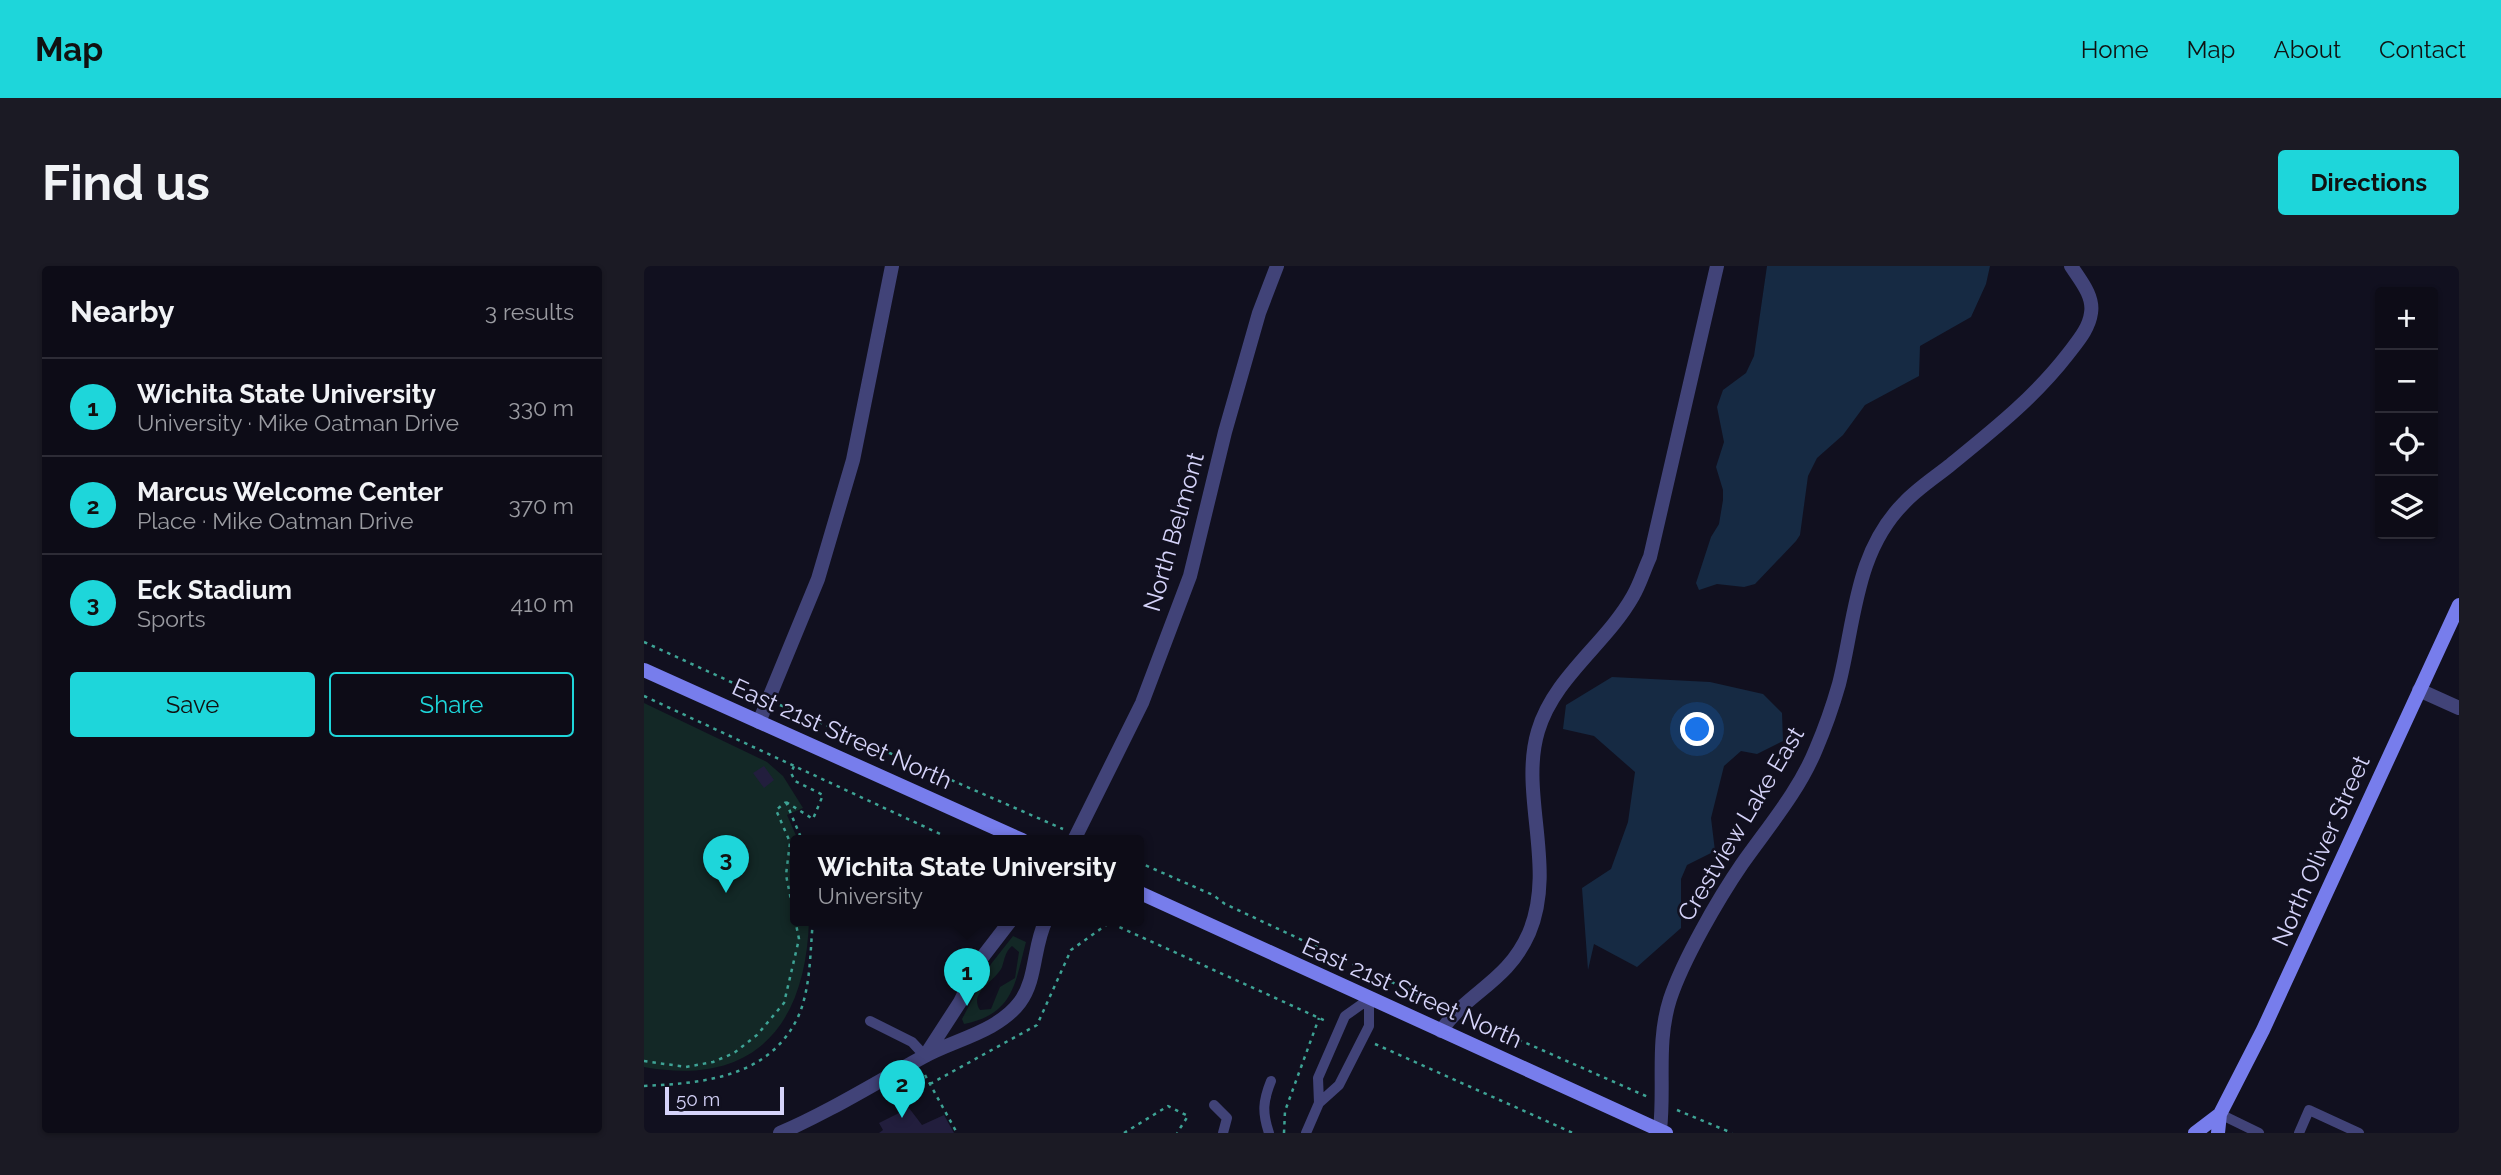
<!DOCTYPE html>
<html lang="en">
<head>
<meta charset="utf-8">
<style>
  body { margin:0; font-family:Raleway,sans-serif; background:#1b1a24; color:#f1f3f6 }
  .controls { position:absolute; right:21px; top:21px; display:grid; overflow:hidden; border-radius:7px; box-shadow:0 2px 5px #0004 }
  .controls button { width:63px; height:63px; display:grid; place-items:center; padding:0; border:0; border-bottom:2px solid #2d2c36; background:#0d0c17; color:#f1f3f6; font:35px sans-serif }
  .scale { position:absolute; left:21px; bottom:18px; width:119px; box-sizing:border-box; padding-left:7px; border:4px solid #d5d3f9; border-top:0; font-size:19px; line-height:24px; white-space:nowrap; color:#d5d3f9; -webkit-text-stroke:5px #11101f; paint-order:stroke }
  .you { position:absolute; left:1054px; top:464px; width:24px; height:24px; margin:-18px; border:5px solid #fff; border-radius:50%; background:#1a73e8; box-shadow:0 0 0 10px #1a73e833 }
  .badge { display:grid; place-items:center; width:46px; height:46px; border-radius:50%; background:#1ed6da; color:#111; font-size:23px; font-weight:700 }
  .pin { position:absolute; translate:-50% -58px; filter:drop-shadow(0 2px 4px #0008) }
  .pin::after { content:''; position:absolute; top:37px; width:24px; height:21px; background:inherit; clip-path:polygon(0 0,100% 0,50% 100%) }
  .popup { position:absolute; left:146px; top:569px; width:354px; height:91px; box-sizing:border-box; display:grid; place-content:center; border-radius:7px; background:#0d0c17; filter:drop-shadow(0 2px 5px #0005); font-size:23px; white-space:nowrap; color:#9a9ba1 }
  .popup b { font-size:26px; color:#f1f3f6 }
  .popup::after { content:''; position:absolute; left:50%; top:100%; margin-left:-14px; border:14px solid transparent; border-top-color:#0d0c17 }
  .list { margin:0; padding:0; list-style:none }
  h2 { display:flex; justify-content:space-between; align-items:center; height:91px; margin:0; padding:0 28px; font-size:30px }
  h2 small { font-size:23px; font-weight:400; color:#9a9ba1 }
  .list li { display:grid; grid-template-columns:46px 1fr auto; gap:21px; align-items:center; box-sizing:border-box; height:98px; padding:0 28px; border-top:2px solid #2d2c36 }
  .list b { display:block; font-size:26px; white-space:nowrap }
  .list p { margin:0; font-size:23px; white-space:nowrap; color:#9a9ba1 }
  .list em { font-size:23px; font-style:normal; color:#9a9ba1 }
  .actions { display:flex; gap:14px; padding:21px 28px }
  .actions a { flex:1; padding:16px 0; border:2px solid #1ed6da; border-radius:7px; text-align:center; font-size:24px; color:#1ed6da }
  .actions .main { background:#1ed6da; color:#111 }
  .icon { flex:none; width:38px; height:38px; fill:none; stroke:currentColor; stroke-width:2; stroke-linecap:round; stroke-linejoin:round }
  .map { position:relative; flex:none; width:1815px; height:867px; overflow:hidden; border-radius:7px }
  header { display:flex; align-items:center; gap:42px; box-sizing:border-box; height:98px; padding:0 35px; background:#1ed6da; color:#111 }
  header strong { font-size:33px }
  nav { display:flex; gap:38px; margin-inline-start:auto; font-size:24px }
  .intro { display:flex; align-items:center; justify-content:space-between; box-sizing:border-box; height:168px; padding:0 42px }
  h1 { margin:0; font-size:49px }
  .button { padding:18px 32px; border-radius:7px; background:#1ed6da; color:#111; font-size:24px; font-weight:700 }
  main { display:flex; gap:42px; padding:0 42px }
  aside { flex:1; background:#0d0c17; border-radius:7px; box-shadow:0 2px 5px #0004 }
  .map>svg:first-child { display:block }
</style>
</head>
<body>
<header>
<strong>Map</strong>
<nav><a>Home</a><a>Map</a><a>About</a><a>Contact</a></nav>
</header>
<div class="intro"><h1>Find us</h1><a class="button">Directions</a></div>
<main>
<aside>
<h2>Nearby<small>3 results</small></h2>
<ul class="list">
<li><span class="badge">1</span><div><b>Wichita State University</b><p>University · Mike Oatman Drive</p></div><em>330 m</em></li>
<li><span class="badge">2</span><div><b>Marcus Welcome Center</b><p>Place · Mike Oatman Drive</p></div><em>370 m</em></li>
<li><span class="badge">3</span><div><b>Eck Stadium</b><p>Sports</p></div><em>410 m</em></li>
</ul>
<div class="actions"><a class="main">Save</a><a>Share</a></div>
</aside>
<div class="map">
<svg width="1815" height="867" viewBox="0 0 1815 867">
  <rect width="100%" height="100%" fill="#11101f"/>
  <path fill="#132826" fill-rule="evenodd" d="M 0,437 L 123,496 L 139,510 L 159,542 L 143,549 L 154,574 L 152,574 L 152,654 L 165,654 C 162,760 110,821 0,801 Z
    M 369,670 L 382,676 C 371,717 370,748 320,758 L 318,753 L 347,698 ZM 368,680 L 375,686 L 371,712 L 356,721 L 347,743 L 336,744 C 324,726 352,715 358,701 C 361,692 361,686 368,680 Z"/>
  <path fill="#162a43" d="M 1123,0 L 1346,0 L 1342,18 L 1327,51 L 1276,80 L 1275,110 L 1221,139 L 1199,169 L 1173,192 L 1164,210 L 1156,269 L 1152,275 L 1111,318 L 1100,321 L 1073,318 L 1055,324 L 1052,317 L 1067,271 L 1075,258 L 1079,234 L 1079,224 L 1072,201 L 1080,176 L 1073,141 L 1079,124 L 1102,107 L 1110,90 Z
    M 968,411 L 1066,416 L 1119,428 L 1138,447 L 1139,475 L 1113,488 L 1097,485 L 1080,500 L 1067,552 L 1071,585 L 1043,599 L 1037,613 L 1037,662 L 993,701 L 950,678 L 944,704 L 938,622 L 967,603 L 984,556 L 991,506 L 950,470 L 919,463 L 922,439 Z"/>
  <path fill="#221e3d" d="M 120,500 L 130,514 L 120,522 L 109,507 Z
    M 265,842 L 278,859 L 300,849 L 310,867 L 235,867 L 239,864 L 235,857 Z"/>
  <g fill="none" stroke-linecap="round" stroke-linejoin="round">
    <path stroke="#3ea395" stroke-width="2.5" stroke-dasharray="3.5 5" stroke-linecap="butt" d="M 0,376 L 111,427
      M 0,430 L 309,574
      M 136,439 L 419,563
      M 142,536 L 169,553 L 179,529 L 151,515 L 147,507 L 150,500
      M 142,536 L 158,574
      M 494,596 L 569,629 L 581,638 L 799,740
      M 460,654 L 684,756
      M 828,753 L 1004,831
      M 731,778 L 929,867
      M 0,795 L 42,801 L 69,796 L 90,787 L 113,769 L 140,737 L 155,673 L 142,609 L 146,576 L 132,544 L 142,536
      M 281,809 L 313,867
      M 286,818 L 393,759 L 427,684 L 465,657
      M 0,820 C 59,817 125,812 154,751 C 167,722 166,685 169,654
      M 1033,844 L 1088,867
      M 480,867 L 524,840 L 544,850 L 533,867
      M 640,867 L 641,845 L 675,752"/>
    <path stroke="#414378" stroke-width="10" d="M 226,755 L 268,776 L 281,790
      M 570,839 L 583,852 L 579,867
      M 1576,848 L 1615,867
      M 625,867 C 618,846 619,835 627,815
      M 662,867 L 675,837 L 695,819 L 725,760 L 725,733 L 701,750 L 674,812 L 675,837
      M 1655,867 L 1665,844 L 1715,867"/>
    <path stroke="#414378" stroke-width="14" d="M 1775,424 L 1815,442
      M 115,456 L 174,313 L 209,194 L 248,0
      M 430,574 L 498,437 L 546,310 L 581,166 L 615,47 L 633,0
      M 797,765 C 824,725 863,717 885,667 C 913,601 875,528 894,465 C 910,411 962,378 989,330 C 996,318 1000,304 1006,291 L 1073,0
      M 281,790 L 316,736 L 337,693 L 367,654
      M 1016,864 C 1021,820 1012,777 1026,733 C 1039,694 1074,633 1098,598 C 1124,561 1155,525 1172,483 C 1181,462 1189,439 1195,418 C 1211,355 1211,286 1260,237 C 1273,223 1290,212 1305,200 C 1348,165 1390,132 1424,88 C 1433,76 1445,63 1447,47 C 1450,30 1436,14 1427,0
      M 136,867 C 185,846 231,817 279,791 C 309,774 354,766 376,736 C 393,713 389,680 402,654"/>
    <path stroke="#777dec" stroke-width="14" d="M 0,404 L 378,574
      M 494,626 L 1022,867
      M 1551,867 L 1576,848
      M 1574,867 L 1576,848 L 1619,764 L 1815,339"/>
  </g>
  <g text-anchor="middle" stroke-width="5" stroke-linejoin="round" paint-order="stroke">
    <g font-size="24" fill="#d5d3f9" stroke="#11101f">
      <text transform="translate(530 266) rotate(-74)" y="8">North Belmont</text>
      <text transform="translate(198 468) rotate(24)" y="8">East 21st Street North</text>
      <text transform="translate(1097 558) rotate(-59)" y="8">Crestview Lake East</text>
      <text transform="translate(1677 585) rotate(-66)" y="8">North Oliver Street</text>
      <text transform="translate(768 727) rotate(24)" y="8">East 21st Street North</text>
    </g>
  </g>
</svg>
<div class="controls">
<button>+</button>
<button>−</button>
<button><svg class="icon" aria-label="locate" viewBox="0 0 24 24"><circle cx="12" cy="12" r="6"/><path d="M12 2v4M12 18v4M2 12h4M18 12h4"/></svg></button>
<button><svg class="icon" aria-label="layers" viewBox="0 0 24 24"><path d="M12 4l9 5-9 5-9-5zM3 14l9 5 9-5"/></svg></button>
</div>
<div class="scale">50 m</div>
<div class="you"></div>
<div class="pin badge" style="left:323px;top:740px">1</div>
<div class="popup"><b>Wichita State University</b>University</div>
<div class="pin badge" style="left:258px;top:852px">2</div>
<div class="pin badge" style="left:82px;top:627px">3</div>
</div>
</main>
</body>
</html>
